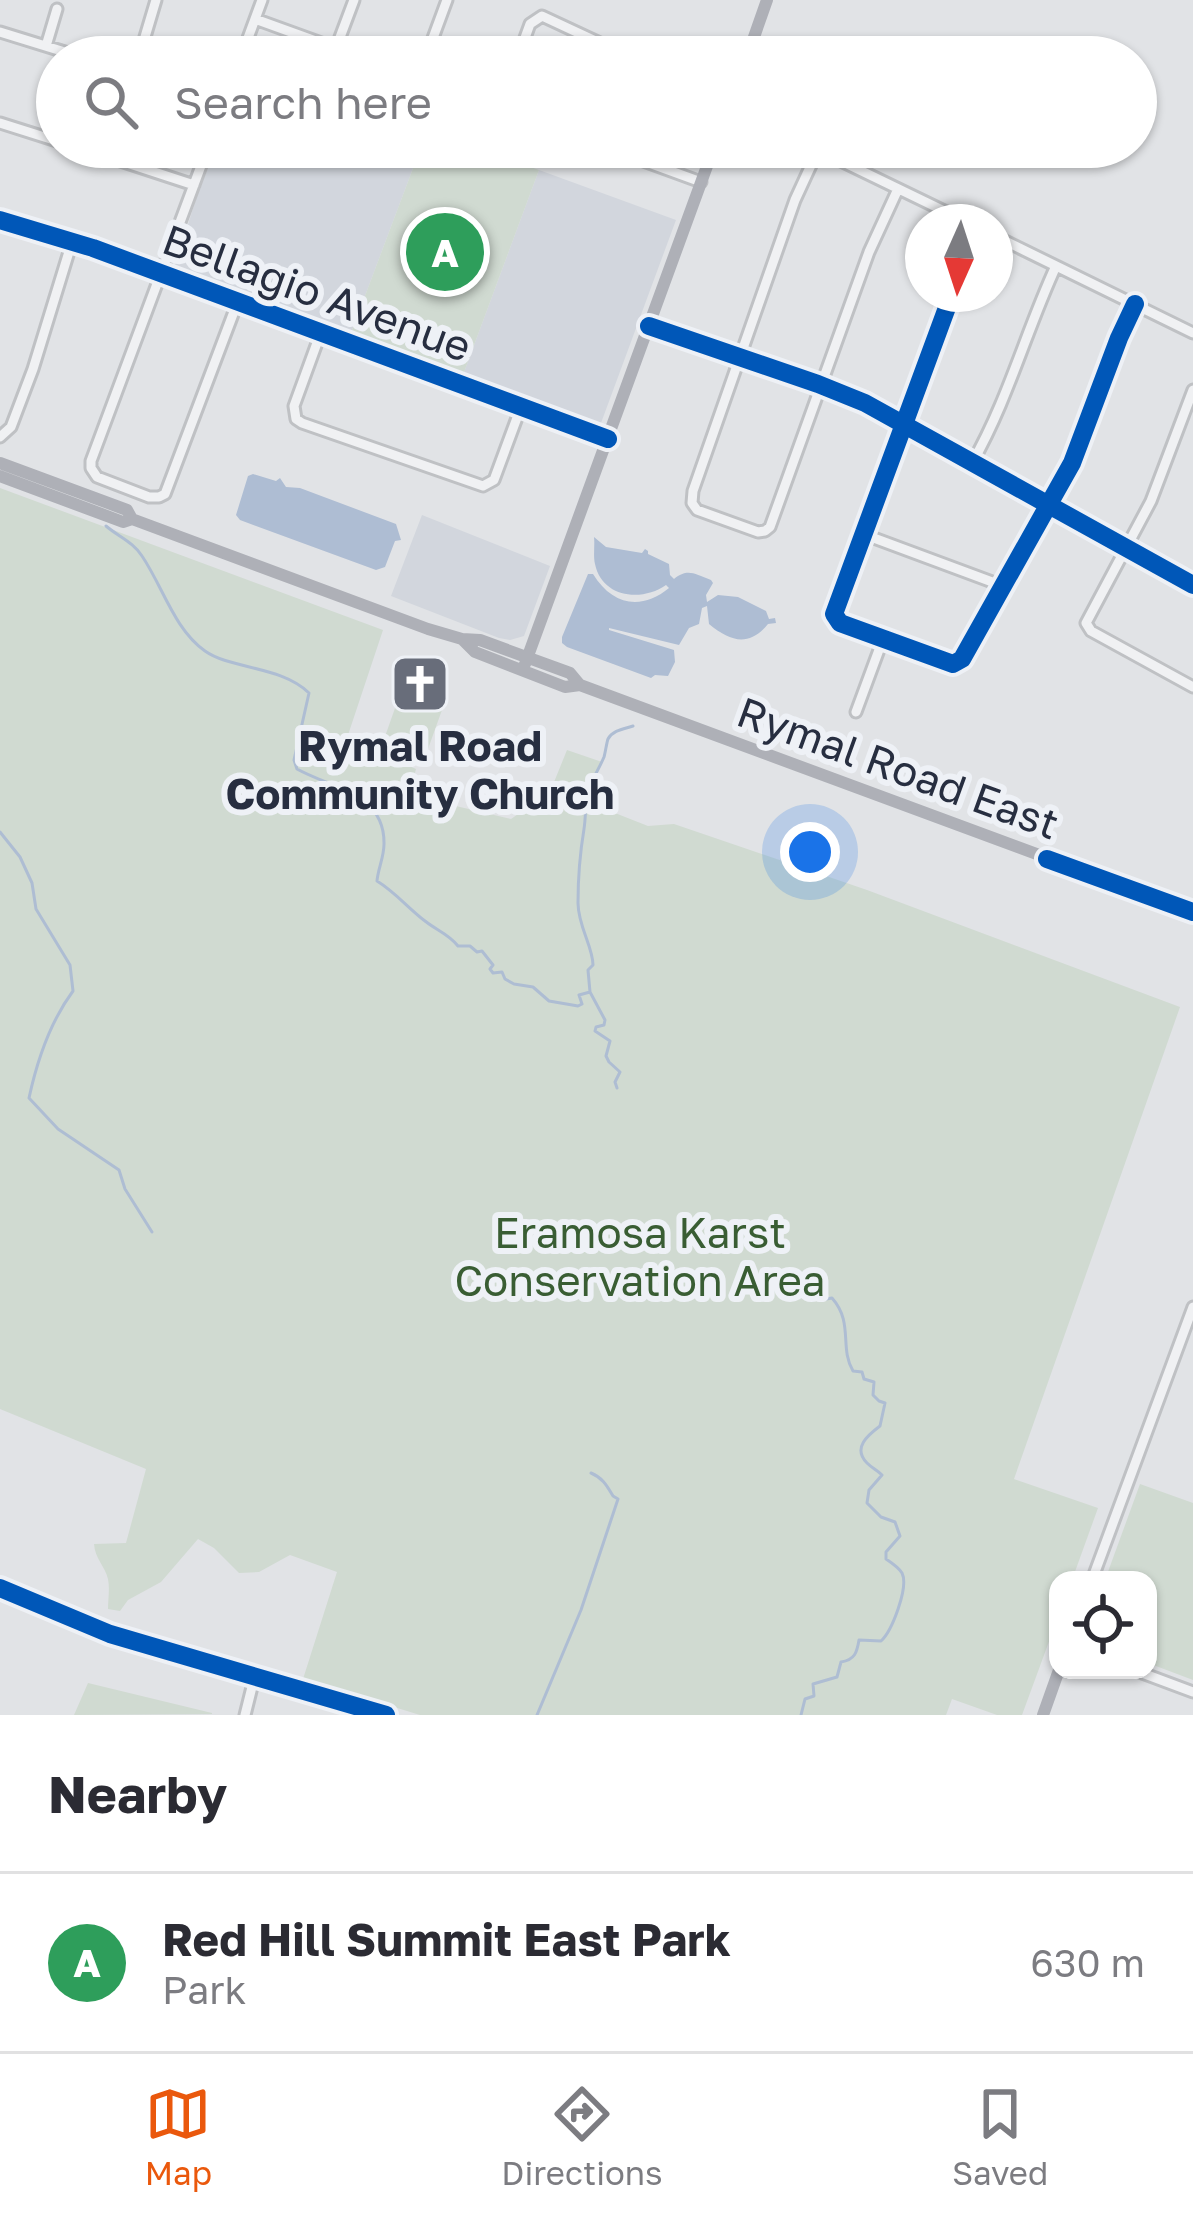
<!DOCTYPE html>
<html lang="en">
<head>
<meta charset="utf-8">
<style>
  body { margin:0; font-family:"Golos Text",sans-serif; background:#f2f2f3; color:#2b2b33 }
  .controls { position:absolute; right:36px; bottom:36px; display:grid; overflow:hidden; border-radius:24px; box-shadow:0 3px 9px #0004 }
  .controls button { width:108px; height:108px; display:grid; place-items:center; padding:0; border:0; border-bottom:3px solid #e1e1e2; background:#fff; color:#2b2b33; font:60px sans-serif }
  .compass { position:absolute; left:905px; top:204px; width:108px; height:108px; border-radius:50%; background:#fff; box-shadow:0 3px 9px #0004; rotate:183deg }
  .you { position:absolute; left:810px; top:852px; width:42px; height:42px; margin:-30px; border:9px solid #fff; border-radius:50%; background:#1a73e8; box-shadow:0 0 0 18px #1a73e833 }
  .badge { display:grid; place-items:center; width:78px; height:78px; border-radius:50%; background:#ea580c; color:#fff; font-size:39px; font-weight:700 }
  .pin { position:absolute; translate:-50% -50%; border:6px solid #fff; box-shadow:0 3px 12px #0006 }
  .list { margin:0; padding:0; list-style:none }
  h2 { display:flex; justify-content:space-between; align-items:center; height:156px; margin:0; padding:0 48px; font-size:51px }
  h2 small { font-size:39px; font-weight:400; color:#7c7c81 }
  .list li { display:grid; grid-template-columns:78px 1fr auto; gap:36px; align-items:center; box-sizing:border-box; height:180px; padding:0 48px; border-top:3px solid #e1e1e2 }
  .list b { display:block; font-size:45px; white-space:nowrap }
  .list p { margin:0; font-size:39px; white-space:nowrap; color:#7c7c81 }
  .list em { font-size:39px; font-style:normal; color:#7c7c81 }
  .icon { flex:none; width:66px; height:66px; fill:none; stroke:currentColor; stroke-width:2; stroke-linecap:round; stroke-linejoin:round }
  .map { position:relative; flex:none; width:1193px; height:1715px; overflow:hidden }
  .search { position:absolute; background:#fff; box-shadow:0 3px 9px #0004; left:36px; right:36px; top:36px; height:132px; display:flex; align-items:center; gap:30px; box-sizing:border-box; padding:0 42px; border-radius:66px; color:#7c7c81; font-size:45px }
  .sheet { height:336px; background:#fff }
  nav { display:flex; justify-content:space-around; align-items:center; box-sizing:border-box; height:168px; border-top:3px solid #e1e1e2; background:#fff; font-size:33px; color:#7c7c81 }
  nav a { display:grid; justify-items:center; gap:6px }
  nav .on { color:#ea580c }
  .map>svg:first-child { display:block }
</style>
</head>
<body>
<div class="map">
<svg width="1193" height="1715" viewBox="0 0 1193 1715">
  <rect width="100%" height="100%" fill="#e1e3e6"/>
  <path fill="#d2d6dd" d="M 217,147 L 421,147 L 351,333 L 174,268 L 199,190 Z
    M 539,170 L 676,220 L 601,423 L 596,424 L 463,375 Z
    M 422,515 L 550,566 L 524,636 L 510,640 L 499,638 L 391,596 Z"/>
  <path fill="#d0dad1" d="M 421,147 L 474,147 L 539,170 L 463,375 L 351,333 Z
    M 0,488 L 383,630 L 347,738 L 416,769 L 409,795 L 511,819 L 550,792 L 567,750 L 602,762 L 587,802 L 648,826 L 674,824 L 867,890 L 1180,1007 L 1014,1479 L 1098,1508 L 1072,1580 L 1058,1580 L 1058,1617 L 1022,1715 L 997,1715 L 952,1699 L 946,1715 L 420,1715 L 303,1679 L 337,1572 L 290,1555 L 259,1572 L 239,1573 L 214,1548 L 198,1539 L 161,1582 L 128,1600 L 120,1611 L 108,1609 C 108,1599 110,1589 108,1579 C 105,1566 95,1559 94,1544 L 126,1543 L 146,1469 L 0,1409 Z
    M 400,694 L 442,710 L 424,760 L 382,745 Z
    M 1140,1484 L 1193,1503 L 1193,1680 L 1148,1663 L 1148,1580 L 1105,1580 Z
    M 88,1683 L 212,1713 L 212,1714 L 74,1715 Z"/>
  <path fill="#aebdd3" d="M 253,474 L 276,481 L 280,478 L 286,487 L 300,488 L 396,524 L 401,540 L 395,541 L 385,567 L 376,570 L 240,520 L 236,515 L 248,476 Z
    M 594,537 L 606,547 L 642,553 L 645,549 L 648,551 L 648,554 L 669,564 L 670,575 L 674,579 C 688,568 694,574 711,580 L 713,583 L 706,595 L 707,602 L 718,595 L 738,597 L 766,611 L 769,619 L 775,618 L 776,623 L 768,624 C 749,647 731,642 709,624 L 707,606 L 702,608 L 699,624 L 689,628 L 679,645 L 609,628 L 609,630 L 674,650 L 675,662 L 668,676 L 655,675 L 651,678 L 567,647 L 562,643 L 562,637 L 588,574 L 593,574 C 612,605 641,611 669,588 L 666,585 C 642,602 602,598 595,564 C 593,556 595,545 594,537 Z"/>
  <g fill="none" stroke-linecap="round" stroke-linejoin="round">
    <path stroke="#aebdd3" stroke-width="3" d="M 106,526 C 119,537 133,542 142,556 C 163,587 174,629 205,651 C 230,669 282,666 309,693 L 294,760 L 297,769 C 333,789 385,793 384,844 C 384,857 378,869 377,881 C 395,892 408,908 425,921 C 436,930 449,934 458,946 L 470,946 L 477,952 L 482,951 L 493,965 L 490,969 L 493,973 L 502,972 L 505,979 L 514,984 L 533,987 L 549,1001 L 578,1006 L 582,1004 L 579,995 L 590,992
      M 0,832 L 20,857 L 32,883 L 36,909 L 70,965 L 73,991 C 50,1022 37,1061 29,1098 L 58,1129 L 119,1170 L 125,1189 L 152,1232
      M 617,1088 L 615,1082 L 620,1072 L 609,1062 L 606,1056 L 610,1041 L 595,1031 L 596,1027 L 604,1025 L 605,1020 L 590,992 L 588,970 L 593,965 C 593,947 578,926 578,903 C 578,878 580,853 584,829 C 586,816 585,803 588,791 C 592,779 599,769 604,757 C 605,754 607,741 608,739 C 613,730 624,729 633,726
      M 537,1715 L 581,1610 L 618,1499 L 613,1496 C 607,1486 603,1478 591,1473
      M 801,1715 L 805,1699 L 814,1696 L 813,1684 L 837,1677 L 841,1662 C 855,1660 857,1652 859,1640 L 881,1641 C 892,1631 909,1587 902,1573 C 899,1568 892,1563 886,1559 L 886,1552 L 900,1536 L 895,1522 L 881,1517 L 867,1503 L 869,1490 L 882,1475 C 877,1470 872,1468 867,1463 C 852,1448 868,1435 880,1426 L 885,1403 L 879,1401 L 873,1395 L 874,1382 L 864,1379 L 862,1372 L 853,1371 C 839,1347 854,1323 832,1298 L 820,1300"/>
    <defs>
      <path id="street" d="M 255,19 L 360,57
        M 0,32 L 81,57
        M 46,46 L 57,9
        M 336,48 L 354,0
        M 139,57 L 156,0
        M 241,57 L 262,0
        M 426,57 L 447,0
        M 518,57 L 530,24 L 542,16 L 630,57
        M 0,123 L 57,141
        M 78,147 L 194,185
        M 208,147 L 91,461 L 91,468 L 97,477 L 149,497 L 159,497 L 165,494 L 238,301
        M 605,147 L 701,182
        M 812,147 L 967,222
        M 818,150 L 795,200 L 693,491 L 692,503 L 697,510 L 758,532 L 765,531 L 770,527 L 869,252 L 898,189
        M 0,220 L 93,248 L 608,439
        M 995,236 L 1193,333
        M 952,294 L 834,614 L 840,623 L 953,664 L 962,659 L 1072,463 L 1119,338 L 1135,304
        M 649,326 L 818,384 L 865,403 L 1193,585
        M 321,332 L 294,406 L 296,419 L 302,423 L 483,486 L 494,480 L 521,407
        M 1193,390 L 1151,501 L 1086,623 L 1091,631 L 1193,687
        M 0,437 L 11,427 L 33,369 L 72,242
        M 972,463 C 1008,400 1026,331 1056,266
        M 863,534 L 1003,586
        M 856,712 L 883,639
        M 1092,1580 L 1193,1307
        M 1134,1670 L 1193,1692
        M 245,1715 L 255,1675"/>
    </defs>
    <use href="#street" stroke="#bfc1c4" stroke-width="15"/>
    <use href="#street" stroke="#f0f1f3" stroke-width="9"/>
    <path stroke="#aeb0b7" stroke-width="12" d="M 747,57 L 767,0
      M 0,463 L 127,510 L 132,519
      M 0,476 L 123,522 L 132,519 L 428,629 L 462,639 L 480,640 L 570,673 L 580,685
      M 462,639 L 475,652 L 565,687 L 580,685 L 1193,912
      M 525,664 L 714,147
      M 0,1588 L 110,1634 L 386,1715
      M 1043,1715 L 1059,1670"/>
    <defs>
      <path id="cycleway" d="M 0,220 L 93,248 L 608,439
        M 952,294 L 834,614 L 840,623 L 953,664 L 962,659 L 1072,463 L 1119,338 L 1135,304
        M 649,326 L 818,384 L 865,403 L 1193,585
        M 1047,859 L 1193,912
        M 0,1588 L 110,1634 L 386,1715"/>
    </defs>
    <use href="#cycleway" stroke="#eef1f6" stroke-width="26"/>
    <use href="#cycleway" stroke="#0057b8" stroke-width="18"/>
  </g>
  <defs>
    <symbol id="church-square" viewBox="-11 -11 22 22"><rect x="-9" y="-9" width="18" height="18" rx="4" fill="#686d7a" stroke="#eef1f6"/><path d="M-1.2-6h2.4v3.5h3.3v2.4h-3.3V6h-2.4V-.1h-3.3v-2.4h3.3Z" fill="#fff"/></symbol>
  </defs>
  <g fill-rule="evenodd">
    <use href="#church-square" x="387" y="651" width="66" height="66"/>
  </g>
  <g text-anchor="middle" stroke-width="12" stroke-linejoin="round" paint-order="stroke">
    <g font-size="42" fill="#272e40" stroke="#eef1f6">
      <text transform="translate(317 293) rotate(20)" y="15">Bellagio Avenue</text>
      <text transform="translate(898 768) rotate(20)" y="15">Rymal Road East</text>
    </g>
    <g font-size="42" font-weight="bold" fill="#272e40" stroke="#eef1f6">
      <text x="420" y="761">Rymal Road<tspan x="420" dy="48">Community Church</tspan></text>
    </g>
    <g font-size="42" fill="#395d33" stroke="#eef1f6">
      <text x="640" y="1248">Eramosa Karst<tspan x="640" dy="48">Conservation Area</tspan></text>
    </g>
  </g>
</svg>
<div class="controls">
<button><svg class="icon" aria-label="locate" viewBox="0 0 24 24"><circle cx="12" cy="12" r="6"/><path d="M12 2v4M12 18v4M2 12h4M18 12h4"/></svg></button>
</div>
<svg class="compass" viewBox="-18 -18 36 36"><path d="M0-13l5 13h-10z" fill="#e53935"/><path d="M0 13l5-13h-10z" fill="#7c7c81"/></svg>
<div class="you"></div>
<div class="pin badge" style="left:445px;top:252px;background:#2e9e5b">A</div>
<div class="search"><svg class="icon" aria-label="search" viewBox="0 0 24 24"><circle cx="10" cy="10" r="6"/><path d="M15 15l6 6"/></svg>Search here</div>
</div>
<section class="sheet">
<h2>Nearby<small></small></h2>
<ul class="list">
<li><span class="badge" style="background:#2e9e5b">A</span><div><b>Red Hill Summit East Park</b><p>Park</p></div><em>630 m</em></li>
</ul>
</section>
<nav>
<a class="on"><svg class="icon" aria-label="map" viewBox="0 0 24 24"><path d="M3 6l6-2 6 2 6-2v14l-6 2-6-2-6 2zM9 4v14M15 6v14"/></svg>Map</a>
<a><svg class="icon" aria-label="directions" viewBox="0 0 24 24"><path d="M12 3l9 9-9 9-9-9zM9 14v-3h6M13 9l2 2-2 2"/></svg>Directions</a>
<a><svg class="icon" aria-label="saved" viewBox="0 0 24 24"><path d="M7 4h10v16l-5-4-5 4z"/></svg>Saved</a>
</nav>
</body>
</html>
